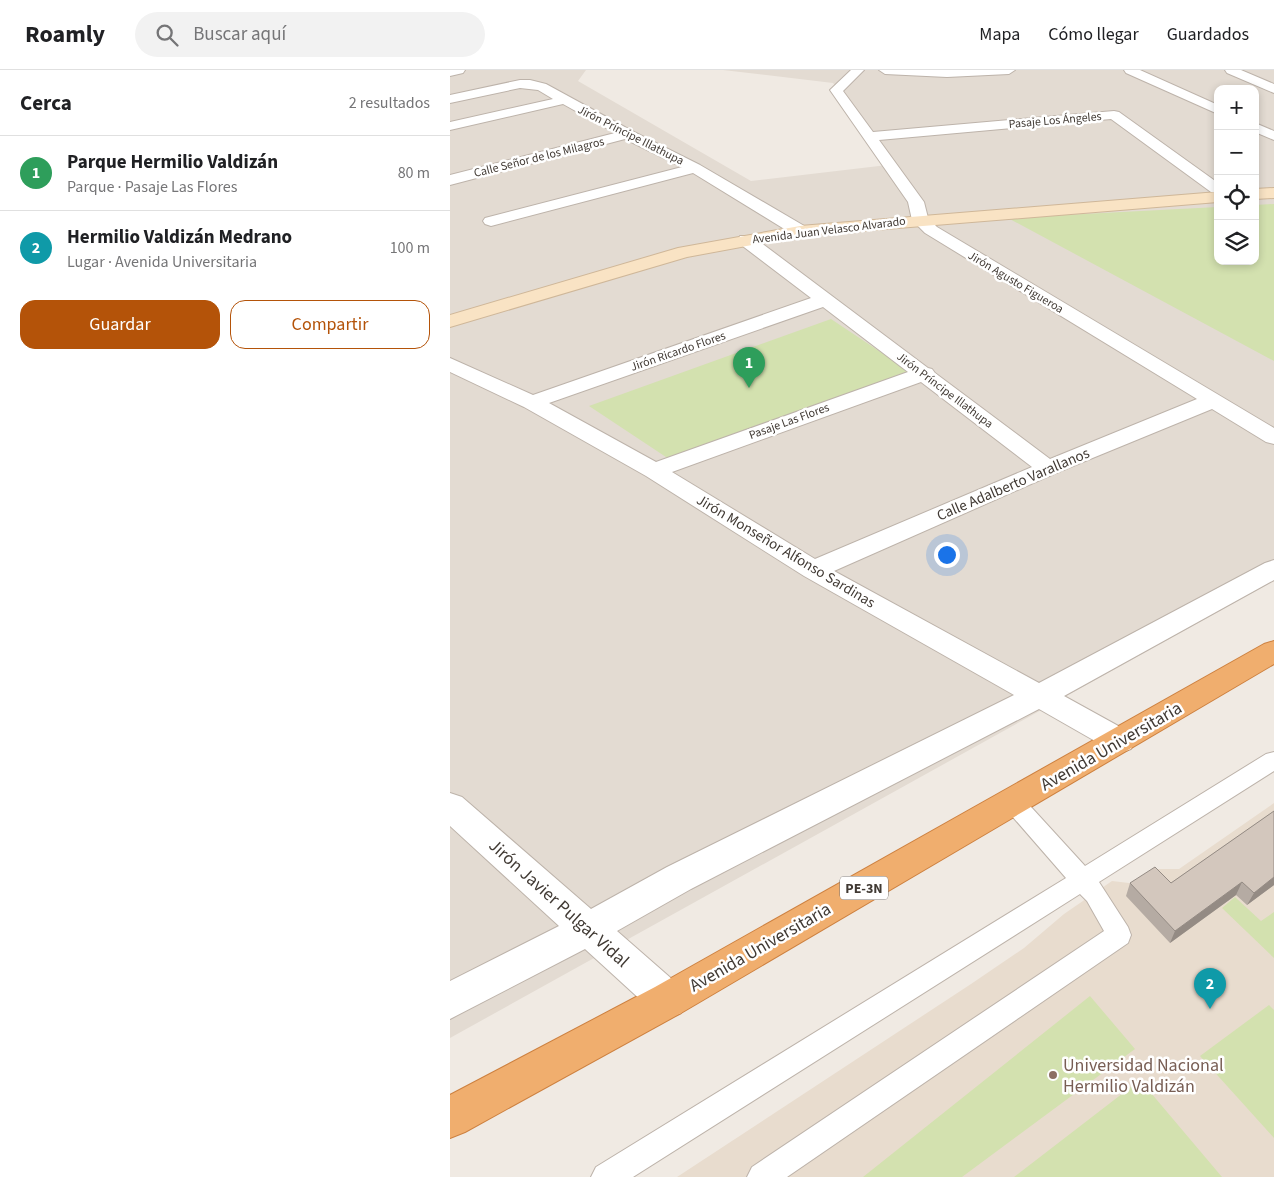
<!DOCTYPE html>
<html lang="es">
<head>
<meta charset="utf-8">
<style>
  body { margin:0; font-family:"Source Sans 3",sans-serif; background:#f2f2f2; color:#202124 }
  .controls { position:absolute; right:15px; top:15px; display:grid; overflow:hidden; border-radius:10px; box-shadow:0 2px 8px #0003 }
  .controls button { width:45px; height:45px; display:grid; place-items:center; padding:0; border:0; border-bottom:1px solid #e0e0e0; background:#fff; color:#202124; font:25px sans-serif }
  .you { position:absolute; left:496px; top:484px; width:18px; height:18px; margin:-12px; border:4px solid #fff; border-radius:50%; background:#1a73e8; box-shadow:0 0 0 8px #1a73e833 }
  .badge { display:grid; place-items:center; width:32px; height:32px; border-radius:50%; background:#b45309; color:#fff; font-size:16px; font-weight:700 }
  .pin { position:absolute; translate:-50% -41px; filter:drop-shadow(0 1px 2px #0008) }
  .pin::after { content:''; position:absolute; top:26px; width:18px; height:15px; background:inherit; clip-path:polygon(0 0,100% 0,50% 100%) }
  .list { margin:0; padding:0; list-style:none }
  h2 { display:flex; justify-content:space-between; align-items:center; height:65px; margin:0; padding:0 20px; font-size:21px }
  h2 small { font-size:16px; font-weight:400; color:#757577 }
  .list li { display:grid; grid-template-columns:32px 1fr auto; gap:15px; align-items:center; box-sizing:border-box; height:75px; padding:0 20px; border-top:1px solid #e0e0e0 }
  .list b { display:block; font-size:19px; white-space:nowrap }
  .list p { margin:0; font-size:16px; white-space:nowrap; color:#757577 }
  .list em { font-size:16px; font-style:normal; color:#757577 }
  .actions { display:flex; gap:10px; padding:15px 20px }
  .actions a { flex:1; padding:11px 0; border:1px solid #b45309; border-radius:15px; text-align:center; font-size:18px; color:#b45309 }
  .actions .main { background:#b45309; color:#fff }
  .icon { flex:none; width:28px; height:28px; fill:none; stroke:currentColor; stroke-width:2; stroke-linecap:round; stroke-linejoin:round }
  .map { position:relative; flex:none; width:824px; height:1107px; overflow:hidden }
  header { display:flex; align-items:center; gap:30px; box-sizing:border-box; height:70px; padding:0 25px; background:#fff; border-bottom:1px solid #e0e0e0 }
  header strong { font-size:24px }
  nav { display:flex; gap:28px; margin-inline-start:auto; font-size:18px }
  .search { width:350px; height:45px; background:#f2f2f2; display:flex; align-items:center; gap:12px; box-sizing:border-box; padding:0 18px; border-radius:28px; color:#757577; font-size:19px }
  main { display:flex }
  aside { flex:1; background:#fff }
  .map>svg:first-child { display:block }
</style>
</head>
<body>
<header>
<strong>Roamly</strong>
<div class="search"><svg class="icon" aria-label="search" viewBox="0 0 24 24"><circle cx="10" cy="10" r="6"/><path d="M15 15l6 6"/></svg>Buscar aquí</div>
<nav><a>Mapa</a><a>Cómo llegar</a><a>Guardados</a></nav>
</header>
<main>
<aside>
<h2>Cerca<small>2 resultados</small></h2>
<ul class="list">
<li><span class="badge" style="background:#2e9e5b">1</span><div><b>Parque Hermilio Valdizán</b><p>Parque · Pasaje Las Flores</p></div><em>80 m</em></li>
<li><span class="badge" style="background:#0f9aa8">2</span><div><b>Hermilio Valdizán Medrano</b><p>Lugar · Avenida Universitaria</p></div><em>100 m</em></li>
</ul>
<div class="actions"><a class="main">Guardar</a><a>Compartir</a></div>
</aside>
<div class="map">
<svg width="824" height="1107" viewBox="0 0 824 1107">
  <rect width="100%" height="100%" fill="#f0eae3"/>
  <path fill="#e3dbd2" fill-rule="evenodd" d="M 0,0 L 136,0 L 128,11 L 301,111 L 446,94 L 383,13 L 273,0 L 824,0 L 824,511 L 0,968 ZM 768,19 L 805,19 L 805,191 L 768,191 Z"/>
  <path fill="#e8dcce" d="M 824,733 L 824,1107 L 227,1107 L 521,914 L 574,878 L 614,844 L 662,811 L 687,814 L 708,799 L 729,799 Z"/>
  <path fill="#d3e1af" d="M 824,134 L 824,291 L 558,148 L 768,137 L 768,191 L 805,191 L 805,135 Z
    M 381,249 L 459,301 L 219,389 L 139,336 Z
    M 785,827 L 811,851 L 824,842 L 824,888 L 772,838 Z
    M 640,926 L 685,979 L 512,1107 L 413,1107 Z
    M 819,935 L 824,940 L 824,1068 L 750,986 Z
    M 690,1010 L 772,1107 L 564,1107 Z"/>
  <g fill="none" stroke-linecap="round" stroke-linejoin="round">
    <defs>
      <path id="lane" d="M 824,682 L 824,701 L 649,812 L 678,857 L 681,865 L 678,873 L 337,1107 L 297,1107 L 302,1097 L 654,861 L 637,831 L 630,824 L 183,1107 L 141,1107 L 146,1097 L 616,808 L 555,738 L 552,732 L 555,726 L 563,723 L 571,726 L 635,796 L 816,684 Z"/>
      <path id="street" d="M 0,0 L 15,0 L 13,3 L 0,6 Z
        M 401,0 L 414,0 L 393,21 L 423,62 L 664,41 L 669,42 L 768,113 L 768,123 L 761,122 L 661,49 L 429,70 L 474,132 L 478,148 L 487,157 L 824,358 L 824,374 L 816,372 L 762,339 L 606,403 L 384,501 L 589,613 L 815,493 L 824,490 L 824,510 L 614,626 L 681,663 L 685,671 L 681,679 L 670,683 L 659,679 L 589,639 L 241,819 L 167,861 L 231,917 L 237,930 L 231,943 L 218,948 L 205,943 L 135,879 L 0,949 L 0,911 L 109,856 L 0,756 L 0,723 L 12,727 L 141,839 L 217,797 L 564,625 L 354,506 L 196,406 L 74,337 L 0,302 L 0,288 L 83,325 L 361,228 L 290,174 L 288,170 L 290,166 L 302,166 L 478,298 L 482,299 L 485,303 L 600,389 L 747,329 L 475,163 L 462,150 L 458,132 L 380,20 ZM 373,237 L 458,302 L 206,392 L 99,333 ZM 471,312 L 582,397 L 365,489 L 222,402 Z
        M 429,0 L 565,0 L 559,4 L 497,7 L 435,4 Z
        M 674,0 L 690,0 L 768,35 L 768,44 L 676,3 Z
        M 775,0 L 791,0 L 824,14 L 824,23 L 777,3 Z
        M 70,10 L 80,10 L 96,14 L 182,61 L 250,95 L 356,157 L 358,161 L 356,165 L 344,165 L 243,103 L 41,156 L 35,154 L 33,151 L 35,148 L 232,97 L 175,69 L 0,115 L 0,105 L 165,63 L 113,34 L 0,60 L 0,52 L 103,29 L 88,20 L 70,18 L 0,33 L 0,25 Z
        M 805,53 L 824,61 L 824,70 L 805,62 Z"/>
      <path id="secondary" d="M 824,118 L 824,128 L 805,129 L 805,119 Z
        M 768,122 L 768,132 L 350,166 L 237,187 L 0,257 L 0,245 L 228,178 L 350,156 Z"/>
      <path id="highway" d="M 824,571 L 824,594 L 231,943 L 15,1062 L 0,1068 L 0,1025 L 205,917 L 814,574 Z"/>
    </defs>
    <use href="#lane" stroke="#bdb3aa" stroke-width="2"/>
    <use href="#street" stroke="#bdb3aa" stroke-width="2"/>
    <use href="#secondary" stroke="#cfb799" stroke-width="2"/>
    <use href="#highway" stroke="#cd8140" stroke-width="2"/>
    <use href="#lane" fill="#fff" fill-rule="evenodd"/>
    <use href="#street" fill="#fff" fill-rule="evenodd"/>
    <use href="#secondary" fill="#f9e3c4" fill-rule="evenodd"/>
    <use href="#highway" fill="#f0ae6e" fill-rule="evenodd"/>
  </g>
  <path fill="#b5aba3" d="M 824,741 L 824,815 L 797,835 L 786,825 L 720,873 L 676,826 L 680,813 L 721,813 Z"/>
  <path fill="#948b84" d="M 824,807 L 824,815 L 797,835 L 804,823 Z
    M 792,812 L 786,825 L 720,873 L 725,861 Z"/>
  <path fill="#d3c7bd" stroke="#948b84" d="M 824,741 L 824,807 L 804,823 L 792,812 L 725,861 L 680,813 L 705,797 L 721,813 Z"/>
  <circle fill="#8d6e63" stroke="#fff" stroke-width="2" cx="603" cy="1005" r="5"/>
  <g text-anchor="middle" stroke-width="5" stroke-linejoin="round" paint-order="stroke">
    <g font-size="12" fill="#413a34" stroke="#fff">
      <text transform="translate(605 50) rotate(-5)" y="4">Pasaje Los Ángeles</text>
      <text transform="translate(181 65) rotate(27)" y="4">Jirón Príncipe Illathupa</text>
      <text transform="translate(89 87) rotate(-14)" y="4">Calle Señor de los Milagros</text>
      <text transform="translate(379 160) rotate(-7)" y="4">Avenida Juan Velasco Alvarado</text>
      <text transform="translate(566 212) rotate(31)" y="4">Jirón Agusto Figueroa</text>
      <text transform="translate(228 281) rotate(-19)" y="4">Jirón Ricardo Flores</text>
      <text transform="translate(495 320) rotate(37)" y="4">Jirón Príncipe Illathupa</text>
      <text transform="translate(339 351) rotate(-20)" y="4">Pasaje Las Flores</text>
    </g>
    <rect fill="#fff" stroke="#7a7571" stroke-width="1" x="390" y="806.5" width="48" height="23" rx="4"/>
    <g font-size="14" font-weight="bold" fill="#413a34">
      <text x="414" y="823">PE-3N</text>
    </g>
    <g font-size="15" fill="#413a34" stroke="#fff">
      <text transform="translate(563 414) rotate(-23)" y="5">Calle Adalberto Varallanos</text>
      <text transform="translate(336 481) rotate(31)" y="5">Jirón Monseñor Alfonso Sardinas</text>
    </g>
    <g font-size="18" fill="#413a34" stroke="#fff">
      <text transform="translate(661 676) rotate(-30)" y="6">Avenida Universitaria</text>
      <text transform="translate(109 833) rotate(42)" y="6">Jirón Javier Pulgar Vidal</text>
      <text transform="translate(310 877) rotate(-30)" y="6">Avenida Universitaria</text>
    </g>
    <g font-size="18" fill="#785e54" stroke="#fff" text-anchor="start">
      <text x="613" y="1001">Universidad Nacional<tspan x="613" dy="21">Hermilio Valdizán</tspan></text>
    </g>
  </g>
</svg>
<div class="controls">
<button>+</button>
<button>−</button>
<button><svg class="icon" aria-label="locate" viewBox="0 0 24 24"><circle cx="12" cy="12" r="6"/><path d="M12 2v4M12 18v4M2 12h4M18 12h4"/></svg></button>
<button><svg class="icon" aria-label="layers" viewBox="0 0 24 24"><path d="M12 4l9 5-9 5-9-5zM3 14l9 5 9-5"/></svg></button>
</div>
<div class="you"></div>
<div class="pin badge" style="left:299px;top:318px;background:#2e9e5b">1</div>
<div class="pin badge" style="left:760px;top:939px;background:#0f9aa8">2</div>
</div>
</main>
</body>
</html>
